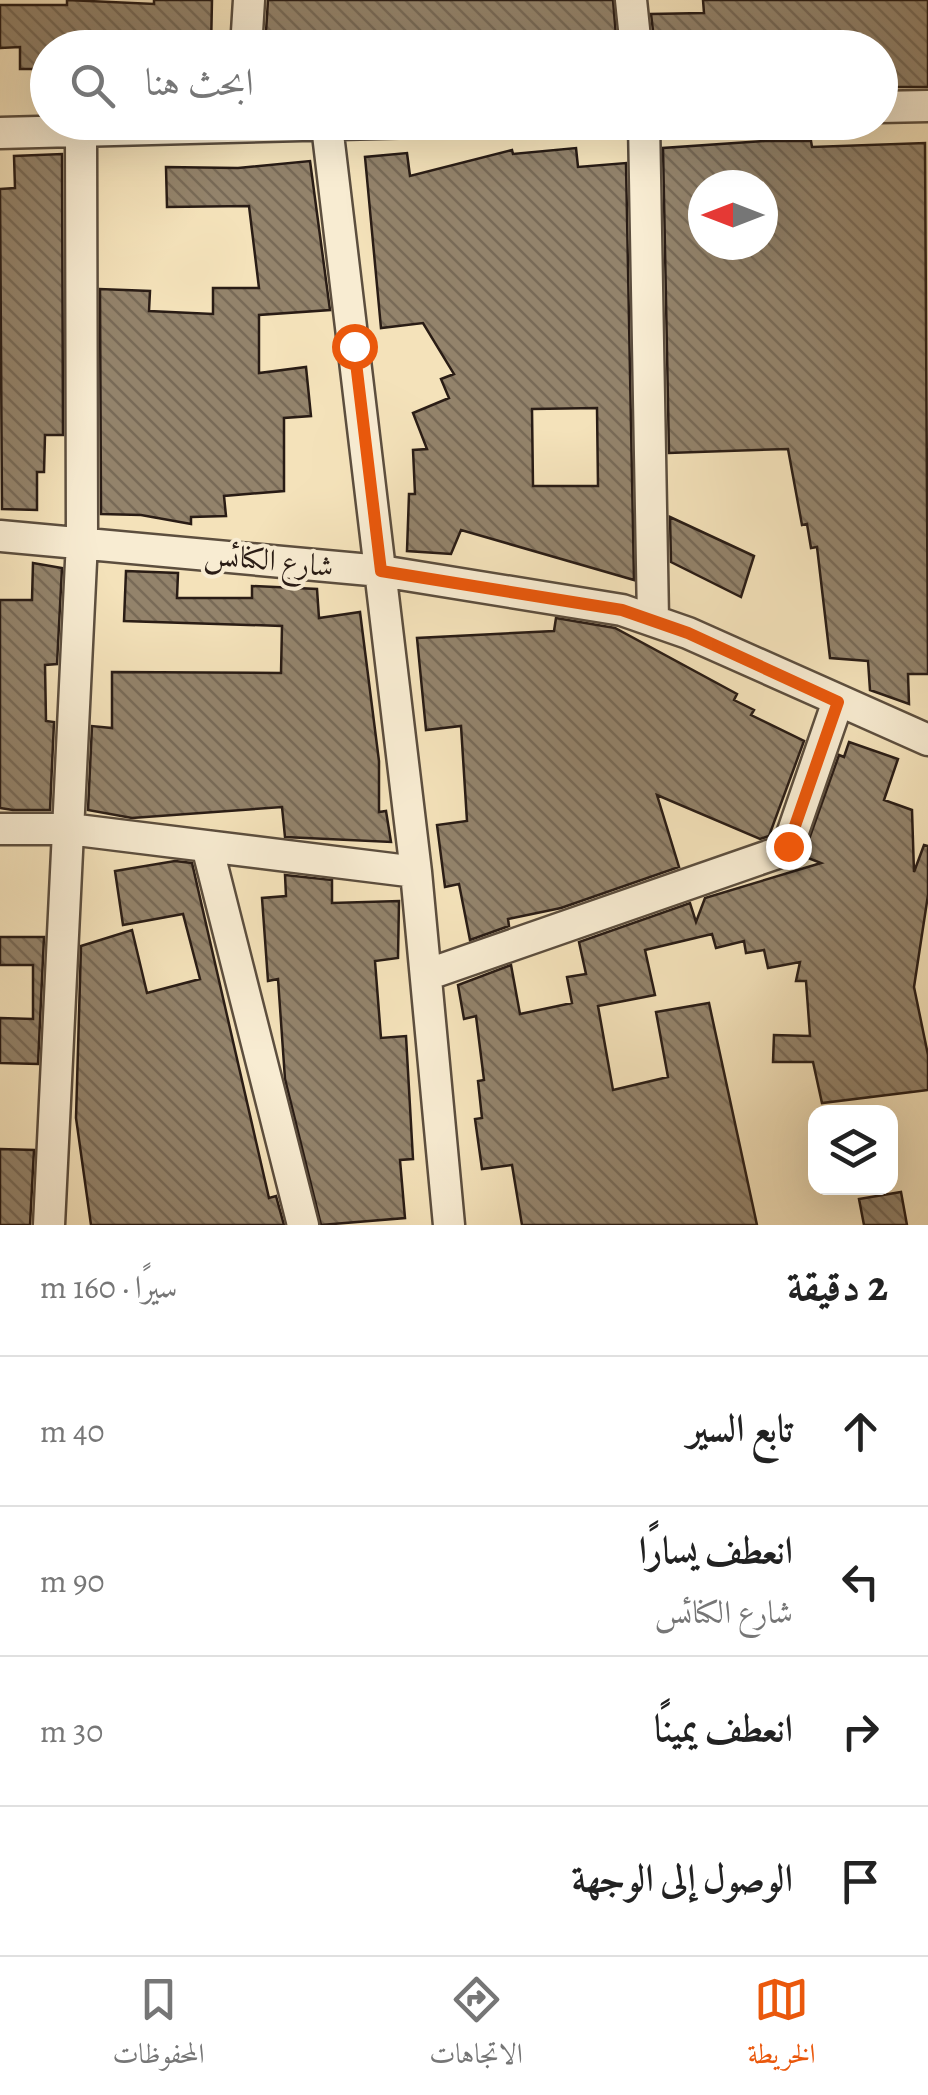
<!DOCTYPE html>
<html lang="ar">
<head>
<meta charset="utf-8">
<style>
  body { margin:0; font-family:Alegreya,Amiri,serif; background:#f2f2f2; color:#222; direction:rtl }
  .controls { position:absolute; right:30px; bottom:30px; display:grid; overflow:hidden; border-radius:20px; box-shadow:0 10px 40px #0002 }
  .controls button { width:90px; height:90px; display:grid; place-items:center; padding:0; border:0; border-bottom:2px solid #e0e0e0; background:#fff; color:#222; font:50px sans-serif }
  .compass { position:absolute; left:688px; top:170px; width:90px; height:90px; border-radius:50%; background:#fff; box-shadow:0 10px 40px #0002; rotate:270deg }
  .stop { position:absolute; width:30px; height:30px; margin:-22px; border:8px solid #ea580c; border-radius:50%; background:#fff }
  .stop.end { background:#ea580c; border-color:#fff; box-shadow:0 2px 10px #0008 }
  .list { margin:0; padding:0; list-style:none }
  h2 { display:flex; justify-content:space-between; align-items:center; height:130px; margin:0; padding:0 40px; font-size:42px }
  h2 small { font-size:32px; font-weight:400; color:#767676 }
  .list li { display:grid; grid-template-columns:65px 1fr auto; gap:30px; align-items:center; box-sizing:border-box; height:150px; padding:0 40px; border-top:2px solid #e0e0e0 }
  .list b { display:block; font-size:38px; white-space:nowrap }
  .list p { margin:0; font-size:32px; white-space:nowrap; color:#767676 }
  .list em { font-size:32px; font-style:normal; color:#767676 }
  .icon { flex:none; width:55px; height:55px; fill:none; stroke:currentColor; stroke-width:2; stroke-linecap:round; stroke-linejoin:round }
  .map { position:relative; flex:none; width:928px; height:1225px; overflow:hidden; direction:ltr }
  .search { position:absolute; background:#fff; box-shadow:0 10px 40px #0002; left:30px; right:30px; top:30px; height:110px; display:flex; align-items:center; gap:25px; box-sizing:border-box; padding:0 35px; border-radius:55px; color:#767676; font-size:38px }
  .sheet { height:730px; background:#fff }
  nav { display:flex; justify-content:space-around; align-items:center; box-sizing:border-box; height:140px; border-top:2px solid #e0e0e0; background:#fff; font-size:28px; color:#767676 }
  nav a { display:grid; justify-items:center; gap:5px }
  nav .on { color:#ea580c }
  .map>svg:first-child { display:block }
</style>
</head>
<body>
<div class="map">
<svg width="928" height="1225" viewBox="0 0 928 1225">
  <defs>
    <pattern id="building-back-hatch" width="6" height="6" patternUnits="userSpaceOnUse" patternTransform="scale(2.5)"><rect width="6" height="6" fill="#93836b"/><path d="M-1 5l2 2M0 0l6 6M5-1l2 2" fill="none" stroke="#786a57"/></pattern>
  </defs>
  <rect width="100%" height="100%" fill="#f4e2ba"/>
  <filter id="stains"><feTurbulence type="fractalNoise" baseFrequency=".002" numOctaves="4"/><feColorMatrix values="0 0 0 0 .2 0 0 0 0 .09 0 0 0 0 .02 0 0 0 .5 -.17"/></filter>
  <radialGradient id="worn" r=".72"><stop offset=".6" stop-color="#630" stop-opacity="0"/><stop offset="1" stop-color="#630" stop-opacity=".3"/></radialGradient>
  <path fill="url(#building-back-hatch)" stroke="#291c15" stroke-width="2.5" fill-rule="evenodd" d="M 67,0 L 154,4 L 154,0 L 212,0 L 211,48 L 48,48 L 48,69 L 20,69 L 20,47 L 0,48 L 0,5 L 67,5 Z
    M 268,0 L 613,0 L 617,48 L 265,48 Z
    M 703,0 L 928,0 L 928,87 L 880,87 L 880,48 L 655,48 L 651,14 L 704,13 Z
    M 765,141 L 811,141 L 812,147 L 925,143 L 928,674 L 908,674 L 909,704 L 870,690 L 868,661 L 830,658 L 817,547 L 811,548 L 807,524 L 802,525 L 788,449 L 669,453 L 663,148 ZM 703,185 L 763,185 L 763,245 L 703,245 Z
    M 576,148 L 578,167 L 626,163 L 634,580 L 461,530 L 451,554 L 407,551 L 409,494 L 415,494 L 413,450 L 427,449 L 413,413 L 449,398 L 441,379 L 454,374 L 423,323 L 381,328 L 365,157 L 407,153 L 410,176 L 512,150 L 513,154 ZM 597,408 L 598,486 L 533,486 L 532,409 Z
    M 62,154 L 63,435 L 45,435 L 44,472 L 37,472 L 37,510 L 2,509 L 0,189 L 15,188 L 14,156 Z
    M 310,161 L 330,310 L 259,315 L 259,373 L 306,367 L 311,416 L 284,418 L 284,491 L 224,496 L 226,516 L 191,517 L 191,524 L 141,515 L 101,514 L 100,289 L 150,291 L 149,311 L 213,314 L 213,288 L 259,288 L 249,206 L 167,207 L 166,167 L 238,168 Z
    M 670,517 L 754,556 L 741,597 L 671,562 Z
    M 33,563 L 62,568 L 57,664 L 45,665 L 46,721 L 54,722 L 50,810 L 13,810 L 0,808 L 0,600 L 32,600 Z
    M 126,571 L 178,573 L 177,598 L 252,598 L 252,586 L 317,589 L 319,618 L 360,612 L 379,761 L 379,812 L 386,811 L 391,842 L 285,837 L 282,807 L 132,818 L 88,810 L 92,726 L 112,728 L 112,672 L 281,673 L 282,626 L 124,621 Z
    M 556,618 L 615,628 L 737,694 L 734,700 L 754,710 L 751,715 L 804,741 L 769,836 L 760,839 L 657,795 L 679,867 L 561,908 L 508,919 L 509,926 L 470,940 L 459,884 L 445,887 L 437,825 L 467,821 L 461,726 L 426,730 L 417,638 L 554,631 Z
    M 849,742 L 898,759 L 884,800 L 912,810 L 914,872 L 924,845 L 928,846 L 928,895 L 914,987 L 928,1055 L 928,1090 L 822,1103 L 813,1062 L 773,1062 L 774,1035 L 810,1036 L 806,981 L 796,981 L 800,962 L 768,968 L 764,950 L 746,953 L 744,941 L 716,948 L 712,934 L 645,950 L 655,995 L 598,1006 L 613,1090 L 668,1077 L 656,1012 L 709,1003 L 757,1225 L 522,1225 L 512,1165 L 482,1169 L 475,1119 L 482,1118 L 478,1081 L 484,1080 L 476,1016 L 464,1019 L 458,985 L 511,965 L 520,1014 L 572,1003 L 567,977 L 586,974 L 579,942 L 690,903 L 696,922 L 705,898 L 821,863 L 803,856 L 839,755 L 844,757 Z
    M 175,861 L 192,863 L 269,1198 L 276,1196 L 284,1225 L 91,1225 L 76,1118 L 81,946 L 132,930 L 147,993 L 200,979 L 183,914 L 123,925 L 115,871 Z
    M 285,875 L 332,880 L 332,903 L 399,901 L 398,958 L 375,961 L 381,1038 L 406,1036 L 413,1159 L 400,1160 L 405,1218 L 321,1225 L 285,1079 L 278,979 L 268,981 L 262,898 L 286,896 Z
    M 0,937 L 44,937 L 38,1064 L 0,1063 L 0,1018 L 33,1019 L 33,965 L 0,965 Z
    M 0,1149 L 34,1150 L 30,1225 L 0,1225 Z
    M 901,1192 L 907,1225 L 864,1225 L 859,1199 Z"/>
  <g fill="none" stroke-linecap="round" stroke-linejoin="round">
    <defs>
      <path id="minor" d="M 631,0 L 636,48
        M 246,48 L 249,0
        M 880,107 L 928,106
        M 644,122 L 653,619
        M 327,126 L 416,872 L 449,1225
        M 0,133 L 418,122
        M 0,536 L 381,571 L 622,610 L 688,633 L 928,740
        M 0,829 L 69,829 L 416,872
        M 207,846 L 303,1225
        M 426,975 L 777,853 L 788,846 L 838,701
        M 49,1225 L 82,541 L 81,132"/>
    </defs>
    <use href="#minor" stroke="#5c4e3e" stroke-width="35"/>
    <use href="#minor" stroke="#f8ecd2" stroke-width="30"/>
  </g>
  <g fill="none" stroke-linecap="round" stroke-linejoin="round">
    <path stroke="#ea580c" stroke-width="12" d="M 354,346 L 381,571 L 622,610 L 688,633 L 838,702 L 788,846"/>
  </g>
  <g text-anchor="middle" stroke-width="8" stroke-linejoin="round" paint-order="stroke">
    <g font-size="30" fill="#291c15" stroke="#f8ecd2">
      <text transform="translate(269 560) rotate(6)" y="10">شارع الكنائس</text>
    </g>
  </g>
  <rect width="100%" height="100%" filter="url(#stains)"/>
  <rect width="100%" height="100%" fill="url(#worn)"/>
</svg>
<div class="controls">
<button><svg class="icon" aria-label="layers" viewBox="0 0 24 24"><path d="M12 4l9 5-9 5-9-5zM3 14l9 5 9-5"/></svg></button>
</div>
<svg class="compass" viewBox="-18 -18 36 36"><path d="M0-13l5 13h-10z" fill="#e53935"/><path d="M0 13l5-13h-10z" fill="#767676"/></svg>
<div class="stop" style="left:354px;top:346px"></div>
<div class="stop end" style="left:788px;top:846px"></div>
<div class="search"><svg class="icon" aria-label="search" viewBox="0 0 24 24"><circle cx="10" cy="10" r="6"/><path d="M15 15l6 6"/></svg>ابحث هنا</div>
</div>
<section class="sheet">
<h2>2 دقيقة<small>سيرًا · 160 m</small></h2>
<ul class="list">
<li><svg class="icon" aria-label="ahead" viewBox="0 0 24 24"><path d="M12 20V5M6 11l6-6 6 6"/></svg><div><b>تابع السير</b></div><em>40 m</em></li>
<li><svg class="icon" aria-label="left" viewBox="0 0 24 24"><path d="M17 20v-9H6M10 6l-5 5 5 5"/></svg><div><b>انعطف يسارًا</b><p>شارع الكنائس</p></div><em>90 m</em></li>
<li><svg class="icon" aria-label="right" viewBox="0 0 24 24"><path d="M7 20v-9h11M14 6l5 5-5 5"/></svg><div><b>انعطف يمينًا</b></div><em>30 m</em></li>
<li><svg class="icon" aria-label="arrive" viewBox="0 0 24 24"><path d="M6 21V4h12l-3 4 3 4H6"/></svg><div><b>الوصول إلى الوجهة</b></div></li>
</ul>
</section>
<nav>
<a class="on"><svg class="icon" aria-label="map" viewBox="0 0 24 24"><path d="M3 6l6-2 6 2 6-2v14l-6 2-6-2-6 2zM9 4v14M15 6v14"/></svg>الخريطة</a>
<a><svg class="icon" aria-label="directions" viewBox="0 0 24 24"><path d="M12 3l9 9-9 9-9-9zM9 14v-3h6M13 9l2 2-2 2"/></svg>الاتجاهات</a>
<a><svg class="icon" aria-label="saved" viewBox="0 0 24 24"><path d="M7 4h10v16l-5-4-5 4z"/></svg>المحفوظات</a>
</nav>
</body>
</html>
